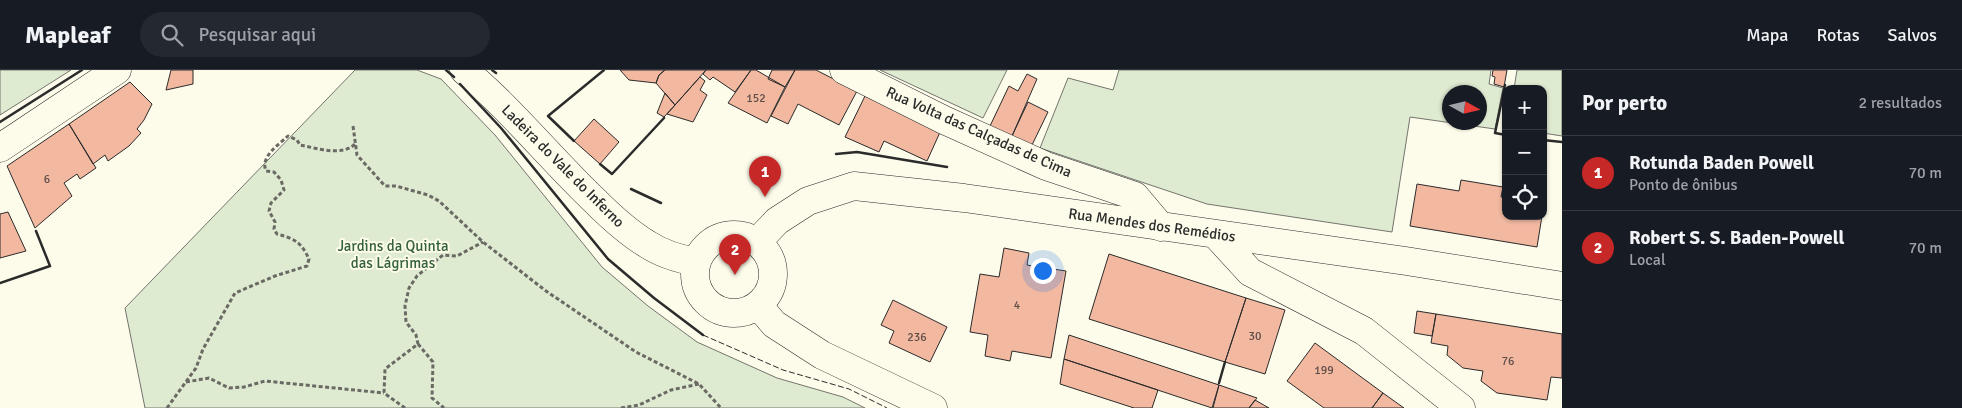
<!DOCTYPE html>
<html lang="pt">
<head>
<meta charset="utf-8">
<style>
  body { margin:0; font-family:Signika,sans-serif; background:#242831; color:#f1f3f6 }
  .controls { position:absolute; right:15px; top:15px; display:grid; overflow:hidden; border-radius:10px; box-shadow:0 1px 4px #0004 }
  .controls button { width:45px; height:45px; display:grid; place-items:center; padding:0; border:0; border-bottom:1px solid #363941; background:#171b24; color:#f1f3f6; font:25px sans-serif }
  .compass { position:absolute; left:1442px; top:15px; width:45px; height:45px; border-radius:50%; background:#171b24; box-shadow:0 1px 4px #0004; rotate:98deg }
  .you { position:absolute; left:1042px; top:200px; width:18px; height:18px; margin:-12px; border:4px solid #fff; border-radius:50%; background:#1a73e8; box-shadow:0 0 0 8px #1a73e833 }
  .badge { display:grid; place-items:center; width:32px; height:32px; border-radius:50%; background:#c62828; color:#fff; font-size:16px; font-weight:700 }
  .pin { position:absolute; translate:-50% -41px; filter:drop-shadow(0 1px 2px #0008) }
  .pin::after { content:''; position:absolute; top:26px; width:18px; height:15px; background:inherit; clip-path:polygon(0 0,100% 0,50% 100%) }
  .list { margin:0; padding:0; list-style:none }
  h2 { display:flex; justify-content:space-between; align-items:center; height:65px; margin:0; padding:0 20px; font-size:21px }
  h2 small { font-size:16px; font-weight:400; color:#9ea1a6 }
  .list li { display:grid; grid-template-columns:32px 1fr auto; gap:15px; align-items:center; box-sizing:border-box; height:75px; padding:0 20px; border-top:1px solid #363941 }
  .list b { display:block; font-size:19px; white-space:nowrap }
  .list p { margin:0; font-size:16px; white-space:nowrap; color:#9ea1a6 }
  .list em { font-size:16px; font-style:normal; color:#9ea1a6 }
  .icon { flex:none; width:28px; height:28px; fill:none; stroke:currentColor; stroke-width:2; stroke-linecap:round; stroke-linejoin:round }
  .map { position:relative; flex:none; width:1562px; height:338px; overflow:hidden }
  header { display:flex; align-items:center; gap:30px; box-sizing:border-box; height:70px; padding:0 25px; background:#171b24; border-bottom:1px solid #363941 }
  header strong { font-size:24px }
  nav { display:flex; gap:28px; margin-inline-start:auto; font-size:18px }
  .search { width:350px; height:45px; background:#242831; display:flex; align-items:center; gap:12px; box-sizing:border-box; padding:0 18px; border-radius:28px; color:#9ea1a6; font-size:19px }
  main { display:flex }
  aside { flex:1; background:#171b24 }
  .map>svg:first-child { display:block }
</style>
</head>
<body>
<header>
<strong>Mapleaf</strong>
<div class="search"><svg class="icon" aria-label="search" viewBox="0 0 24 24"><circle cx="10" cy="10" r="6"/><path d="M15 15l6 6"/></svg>Pesquisar aqui</div>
<nav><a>Mapa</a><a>Rotas</a><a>Salvos</a></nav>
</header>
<main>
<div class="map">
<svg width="1562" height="338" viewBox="0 0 1562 338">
  <rect width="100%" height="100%" fill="#fdfbea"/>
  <path fill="#deebd1" stroke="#74746e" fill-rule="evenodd" d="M 0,0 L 71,0 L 0,45 Z
    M 355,0 L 417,0 L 441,9 L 495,65 L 602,197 L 648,236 L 697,272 L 777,308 L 843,327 L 865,338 L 145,338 L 125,238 Z
    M 880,0 L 1007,0 L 983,48 Z
    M 1119,0 L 1491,0 L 1489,14 L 1503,18 L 1495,59 L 1410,47 L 1392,162 L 1207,134 L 1040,78 L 1068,8 L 1113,20 ZM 1450,22 L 1480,22 L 1480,52 L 1450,52 Z
    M 1517,0 L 1562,0 L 1562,66 L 1543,63 L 1543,19 L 1514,19 Z"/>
  <path fill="#f2b8a0" stroke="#2b2b2b" d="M 171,0 L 193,0 L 193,14 L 166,20 Z
    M 620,0 L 665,0 L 659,5 L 656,13 L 629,10 Z
    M 665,0 L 706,0 L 675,35 L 656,13 L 659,5 Z
    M 706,0 L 751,0 L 735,22 L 713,7 L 710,10 L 703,4 Z
    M 751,0 L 756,0 L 785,17 L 767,53 L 728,33 Z
    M 772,0 L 795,0 L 785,17 L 768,9 Z
    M 795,0 L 816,0 L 857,21 L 839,55 L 798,34 L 788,54 L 771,46 Z
    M 1493,0 L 1507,0 L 1504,17 L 1494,14 L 1495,7 L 1492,6 Z
    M 1027,4 L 1037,9 L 1012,66 L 990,56 L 1009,16 L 1018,21 Z
    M 700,7 L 705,11 L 700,20 L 707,25 L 693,52 L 667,44 Z
    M 130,12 L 152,34 L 144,50 L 137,59 L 141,63 L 129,76 L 108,91 L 105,85 L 93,94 L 69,54 Z
    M 665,23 L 675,35 L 664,47 L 657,43 Z
    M 865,26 L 941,60 L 927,91 L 884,71 L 879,82 L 845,67 Z
    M 1028,32 L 1048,42 L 1032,75 L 1012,66 Z
    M 594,49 L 619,72 L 600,94 L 574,71 Z
    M 69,54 L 96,98 L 80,109 L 77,104 L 64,113 L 72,126 L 35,158 L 7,96 Z
    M 1461,110 L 1503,117 L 1501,127 L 1506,128 L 1506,146 L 1542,146 L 1537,177 L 1410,156 L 1417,114 L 1459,121 Z
    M 8,142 L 26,181 L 0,188 L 0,144 Z
    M 1004,178 L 1029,183 L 1027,195 L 1066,201 L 1051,288 L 1012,281 L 1010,291 L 985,286 L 988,265 L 970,262 L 980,204 L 999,207 Z
    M 1109,184 L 1246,228 L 1225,292 L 1089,249 Z
    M 1246,228 L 1285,240 L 1265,304 L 1225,292 Z
    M 893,230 L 947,257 L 930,292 L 889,273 L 894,261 L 881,255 Z
    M 1417,241 L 1436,244 L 1432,266 L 1414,263 Z
    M 1436,244 L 1562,264 L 1562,308 L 1551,307 L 1547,330 L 1497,323 L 1481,311 L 1483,301 L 1463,298 L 1447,285 L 1448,276 L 1431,273 Z
    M 1069,265 L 1219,315 L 1212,338 L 1064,289 Z
    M 1315,273 L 1383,323 L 1372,338 L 1324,338 L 1287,311 Z
    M 1064,289 L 1158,320 L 1152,338 L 1134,338 L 1060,314 Z
    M 1219,315 L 1257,328 L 1249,338 L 1213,338 Z
    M 1383,323 L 1404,338 L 1372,338 Z
    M 1255,330 L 1269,338 L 1249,338 Z"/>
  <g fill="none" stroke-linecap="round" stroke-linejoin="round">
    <defs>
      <path id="minor" d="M 844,0 L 944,50 L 1046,96 L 1135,126 L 1161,157
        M 1216,165 L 1250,202 L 1364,261 L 1461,338
        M 757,172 L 777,151 L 808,131 L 854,116 L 964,128 L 1406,191 L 1562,216"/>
      <path id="major" d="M 464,0 C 511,39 550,88 594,130 C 610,146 627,162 647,174 C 662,184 679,189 697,192
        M 0,78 L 117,0
        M695 204a39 39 0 1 1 78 0a39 39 0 1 1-78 0Z
        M 758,235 L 774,254 L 822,285 L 933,338"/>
    </defs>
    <use href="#minor" stroke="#2b2b2b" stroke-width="29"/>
    <use href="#major" stroke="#2b2b2b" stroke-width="29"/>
    <path stroke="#6a6964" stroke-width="3" stroke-dasharray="4 2.5" stroke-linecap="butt" d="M 353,56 L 357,85 L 385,116 L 396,116 L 428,125 L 439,131 L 483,172 L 546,221 L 636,282 L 699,314 L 721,338
      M 418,274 L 433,292 L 432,328 L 444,338
      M 186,312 L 209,308 L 229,318 L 244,317 L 265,311 L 384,323
      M 167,338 L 196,298 L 203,279 L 235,223 L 275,206 L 307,196 L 309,189 C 301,172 295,169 277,164 L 274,159 L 275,152 L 269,141 L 271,133 L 284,120 L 281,110 L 274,102 L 266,101 C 260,87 278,75 288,66 L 297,70 L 300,75 C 316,78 342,87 355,74
      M 405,338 L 384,323 L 385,299 L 418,274 L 416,265 L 406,252 L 405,236 L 409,218 L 417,206 L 443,185 L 457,186 L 483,172
      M 621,338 L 639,335 L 671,320 L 699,314"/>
    <use href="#minor" stroke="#fdfbea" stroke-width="28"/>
    <use href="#major" stroke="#fdfbea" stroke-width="28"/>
    <path stroke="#2b2b2b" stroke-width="1" stroke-dasharray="6 2.5" stroke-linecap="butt" d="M 703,265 L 783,300 L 849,319 L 887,338"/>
    <path stroke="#2b2b2b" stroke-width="2.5" d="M 446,0 L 454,7
      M 492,0 L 496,3
      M 460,14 L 501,58 L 608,189 L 654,228 L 703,265
      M 1505,15 L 1495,63 L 1506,65
      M 0,52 L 82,0
      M 1543,70 L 1562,72
      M 574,71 L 548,46 L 604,0
      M 836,84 L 857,82 L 947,97
      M 600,94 L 612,104 L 664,48
      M 631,119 L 661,133
      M 0,213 L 50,196 L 36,161
      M 1219,313 L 1225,292"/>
  </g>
  <g text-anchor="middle" stroke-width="4" stroke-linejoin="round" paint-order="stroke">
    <g font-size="12" fill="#5d4e48">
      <text x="756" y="32">152</text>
      <text x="47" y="113">6</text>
      <text x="1017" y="239">4</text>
      <text x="1255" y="270">30</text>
      <text x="917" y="271">236</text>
      <text x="1508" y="295">76</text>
      <text x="1324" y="304">199</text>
    </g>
    <g font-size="15" fill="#2b2b2b" stroke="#fdfbea">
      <text transform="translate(979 62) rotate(24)" y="5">Rua Volta das Calçadas de Cima</text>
      <text transform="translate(563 96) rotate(45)" y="5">Ladeira do Vale do Inferno</text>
      <text transform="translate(1152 155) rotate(8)" y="5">Rua Mendes dos Remédios</text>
    </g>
    <g font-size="15" fill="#34623c" stroke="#fdfbea">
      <text x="393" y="181">Jardins da Quinta<tspan x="393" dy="17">das Lágrimas</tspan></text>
    </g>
  </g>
</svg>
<div class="controls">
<button>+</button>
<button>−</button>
<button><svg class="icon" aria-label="locate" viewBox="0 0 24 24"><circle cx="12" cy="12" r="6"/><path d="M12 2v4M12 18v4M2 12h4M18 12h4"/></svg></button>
</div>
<svg class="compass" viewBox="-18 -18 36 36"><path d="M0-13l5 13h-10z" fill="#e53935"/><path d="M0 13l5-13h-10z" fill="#9ea1a6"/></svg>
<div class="you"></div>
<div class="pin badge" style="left:765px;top:127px">1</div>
<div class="pin badge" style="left:735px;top:205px">2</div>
</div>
<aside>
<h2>Por perto<small>2 resultados</small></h2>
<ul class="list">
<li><span class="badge">1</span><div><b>Rotunda Baden Powell</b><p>Ponto de ônibus</p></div><em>70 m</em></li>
<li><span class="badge">2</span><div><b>Robert S. S. Baden-Powell</b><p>Local</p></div><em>70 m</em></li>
</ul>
</aside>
</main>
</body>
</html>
